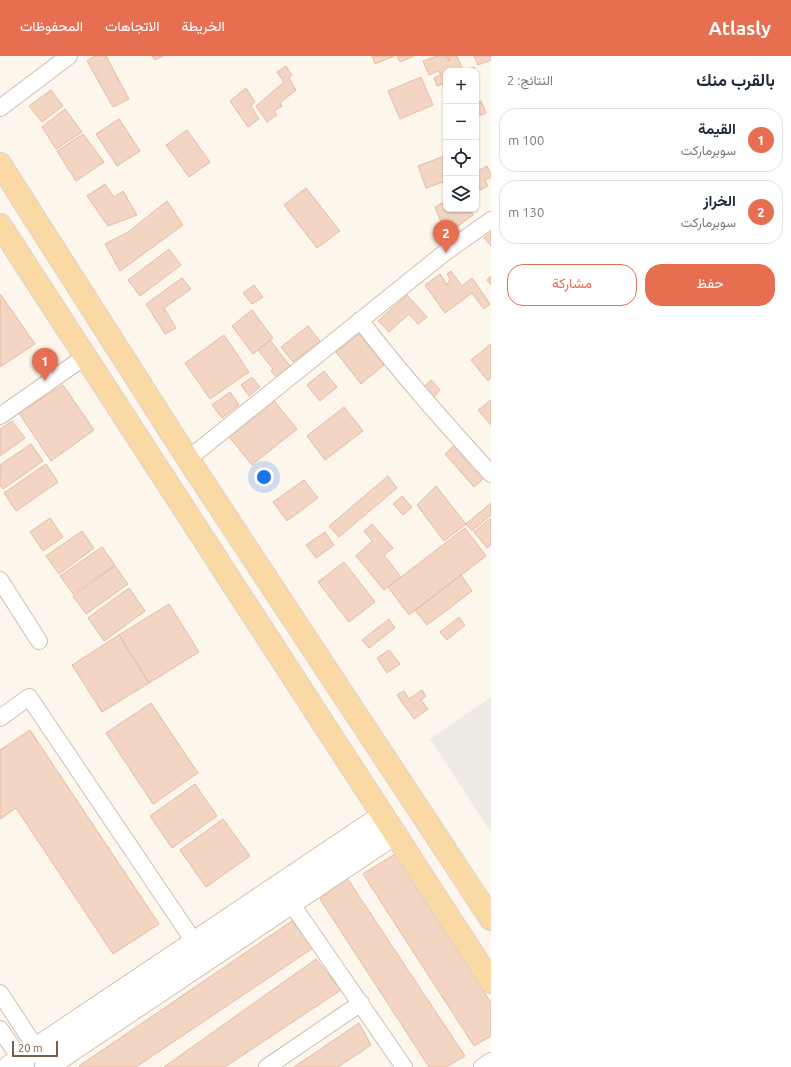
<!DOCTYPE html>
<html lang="ar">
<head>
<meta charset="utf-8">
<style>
  body { margin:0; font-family:Ubuntu,Vazirmatn,sans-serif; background:#f2f2f3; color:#1f2937; direction:rtl }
  .controls { position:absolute; right:12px; top:12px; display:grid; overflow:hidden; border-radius:8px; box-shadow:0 1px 3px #0004 }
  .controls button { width:36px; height:36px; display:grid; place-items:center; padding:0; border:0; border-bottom:1px solid #e0e1e3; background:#fff; color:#1f2937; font:20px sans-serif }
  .scale { position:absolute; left:12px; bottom:10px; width:46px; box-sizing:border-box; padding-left:4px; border:2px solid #7a5c4d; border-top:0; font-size:11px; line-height:14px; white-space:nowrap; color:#7a5c4d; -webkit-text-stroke:3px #fffaf3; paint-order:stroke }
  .you { position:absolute; left:264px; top:421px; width:14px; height:14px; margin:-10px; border:3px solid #fff; border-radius:50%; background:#1a73e8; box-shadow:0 0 0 6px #1a73e833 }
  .badge { display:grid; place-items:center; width:26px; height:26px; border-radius:50%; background:#e76f51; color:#fff; font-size:13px; font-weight:700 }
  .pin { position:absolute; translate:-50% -33px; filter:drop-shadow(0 1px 2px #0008) }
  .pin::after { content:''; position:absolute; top:21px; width:14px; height:12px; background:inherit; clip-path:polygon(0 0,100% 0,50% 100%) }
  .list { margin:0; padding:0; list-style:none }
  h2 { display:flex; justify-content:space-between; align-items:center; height:52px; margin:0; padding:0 16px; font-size:17px }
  h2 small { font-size:13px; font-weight:400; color:#747a83 }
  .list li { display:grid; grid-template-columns:26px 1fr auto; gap:12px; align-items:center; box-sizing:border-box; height:64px; margin:0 8px 8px; padding:0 8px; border:1px solid #e0e1e3; border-radius:16px }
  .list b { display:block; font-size:15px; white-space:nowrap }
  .list p { margin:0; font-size:13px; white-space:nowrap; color:#747a83 }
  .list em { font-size:13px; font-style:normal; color:#747a83 }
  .actions { display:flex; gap:8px; padding:12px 16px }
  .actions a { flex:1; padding:9px 0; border:1px solid #e76f51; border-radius:16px; text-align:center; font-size:14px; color:#e76f51 }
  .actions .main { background:#e76f51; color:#fff }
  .icon { flex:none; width:22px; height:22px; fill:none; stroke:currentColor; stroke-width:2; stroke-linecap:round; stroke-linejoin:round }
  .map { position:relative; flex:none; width:491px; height:1011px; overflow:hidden; direction:ltr }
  header { display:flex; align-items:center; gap:24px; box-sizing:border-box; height:56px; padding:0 20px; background:#e76f51; color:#fff }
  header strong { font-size:19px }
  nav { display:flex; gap:22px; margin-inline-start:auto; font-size:14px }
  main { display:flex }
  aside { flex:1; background:#fff }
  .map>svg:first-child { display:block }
</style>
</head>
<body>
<header>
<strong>Atlasly</strong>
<nav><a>الخريطة</a><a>الاتجاهات</a><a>المحفوظات</a></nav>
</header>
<main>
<aside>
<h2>بالقرب منك<small>النتائج: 2</small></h2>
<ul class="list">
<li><span class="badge">1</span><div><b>القيمة</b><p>سوبرماركت</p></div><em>100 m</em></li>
<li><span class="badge">2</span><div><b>الخراز</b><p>سوبرماركت</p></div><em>130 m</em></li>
</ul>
<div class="actions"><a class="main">حفظ</a><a>مشاركة</a></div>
</aside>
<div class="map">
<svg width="491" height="1011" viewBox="0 0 491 1011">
  <rect width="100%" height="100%" fill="#fdf6ec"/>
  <path fill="#efe9e4" d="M 491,641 L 491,776 L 430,683 Z"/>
  <path fill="#f3d5c3" stroke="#e6bba3" d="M 95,0 L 106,0 L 129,43 L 113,51 L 87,5 Z
    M 152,0 L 163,0 L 155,4 Z
    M 372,0 L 394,0 L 375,8 Z
    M 397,0 L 414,0 L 400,6 Z
    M 437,0 L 447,0 L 449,5 L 450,5 L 448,0 L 457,0 L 463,15 L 474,11 L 476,15 L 462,15 L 462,14 L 459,15 L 446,15 L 446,27 L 437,30 L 434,22 L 441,19 L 438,15 L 429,19 L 423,5 Z
    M 474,0 L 491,0 L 491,4 L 478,9 Z
    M 286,10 L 292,19 L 289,22 L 296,34 L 280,47 L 282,50 L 274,55 L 277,59 L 267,66 L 256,50 L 284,26 L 277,16 Z
    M 421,21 L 433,49 L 400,63 L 388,35 Z
    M 246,32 L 255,46 L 251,50 L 259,63 L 248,71 L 230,45 Z
    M 51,34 L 63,50 L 42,66 L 29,50 Z
    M 481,45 L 486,57 L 476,61 L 476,47 Z
    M 65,53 L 82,76 L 56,93 L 42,71 Z
    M 119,63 L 140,95 L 117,110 L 96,78 Z
    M 187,74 L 210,106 L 189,121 L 166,89 Z
    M 83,78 L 104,106 L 76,125 L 57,95 Z
    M 444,100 L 446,105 L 446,125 L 426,132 L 418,110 Z
    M 487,110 L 491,118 L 491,121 L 485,124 L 488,130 L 480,134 L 476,126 L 476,116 Z
    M 105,128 L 114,141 L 123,135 L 137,159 L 108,170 L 87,140 Z
    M 306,132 L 340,175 L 317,192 L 284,149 Z
    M 167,145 L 183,169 L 120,215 L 105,188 L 128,176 Z
    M 446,145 L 446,153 L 470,153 L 473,159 L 446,179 L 435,151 Z
    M 491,176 L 491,190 L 484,182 Z
    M 169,193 L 181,209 L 140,240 L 128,224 Z
    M 451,215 L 462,230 L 472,222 L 490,248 L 484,253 L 472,237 L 445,257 L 425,229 L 440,218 L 447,229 L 450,223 L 447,218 Z
    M 491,220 L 491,229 L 487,224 Z
    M 182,222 L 191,233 L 164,252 L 176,272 L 165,278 L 146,248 Z
    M 254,229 L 263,241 L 252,248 L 243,237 Z
    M 0,239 L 1,239 L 35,288 L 0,311 Z
    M 407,239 L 427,261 L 418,268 L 409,258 L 389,276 L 378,265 Z
    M 252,254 L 273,282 L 253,298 L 232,270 Z
    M 308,270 L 320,285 L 293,306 L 281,291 Z
    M 359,278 L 384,309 L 361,328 L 336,296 Z
    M 224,279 L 249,316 L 210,343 L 185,307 Z
    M 270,284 L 290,310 L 277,322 L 271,315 L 273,313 L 258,294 Z
    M 491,288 L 491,322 L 488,325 L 471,304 Z
    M 324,315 L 337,331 L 320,345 L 307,329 Z
    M 252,321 L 260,331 L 249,340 L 241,329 Z
    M 431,324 L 440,334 L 434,341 L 424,331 Z
    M 63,329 L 94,374 L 51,405 L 19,357 Z
    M 230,336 L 239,349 L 222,362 L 212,349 Z
    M 271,341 L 297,373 L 252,409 L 226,377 Z
    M 491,344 L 491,369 L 478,354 Z
    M 344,351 L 363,375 L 325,404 L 307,380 Z
    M 12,365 L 25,382 L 0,400 L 0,373 Z
    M 457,387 L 466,397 L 462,400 L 475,416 L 478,413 L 485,421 L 474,431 L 445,398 Z
    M 31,388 L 43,405 L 3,433 L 0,429 L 0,409 Z
    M 46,408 L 58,426 L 16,455 L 4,437 Z
    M 388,420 L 397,432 L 339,481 L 329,470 Z
    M 304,424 L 318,442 L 287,465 L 273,446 Z
    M 436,430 L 466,468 L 444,485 L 417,449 Z
    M 402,440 L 412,451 L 403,459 L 393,448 Z
    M 491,447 L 491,459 L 472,475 L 466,468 Z
    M 50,462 L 63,481 L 43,495 L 30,476 Z
    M 491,462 L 491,489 L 487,492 L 474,476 Z
    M 372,468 L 393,492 L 384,499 L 401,521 L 384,534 L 356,500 L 372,485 L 364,475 Z
    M 465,472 L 486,500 L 409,559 L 388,531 Z
    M 82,475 L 94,492 L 59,518 L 46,500 Z
    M 325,476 L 334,489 L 316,502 L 306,489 Z
    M 102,491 L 115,509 L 73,538 L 60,520 Z
    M 344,506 L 375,546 L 349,566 L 318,526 Z
    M 115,510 L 128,528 L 86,558 L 73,540 Z
    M 461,519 L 472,535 L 427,569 L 415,554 Z
    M 129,532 L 145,555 L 104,585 L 88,562 Z
    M 169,548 L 199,596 L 149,627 L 119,579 Z
    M 459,561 L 465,569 L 447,584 L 440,576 Z
    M 389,563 L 395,572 L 369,592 L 362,584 Z
    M 119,579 L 149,627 L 102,656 L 72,609 Z
    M 389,594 L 400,608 L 387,617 L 377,602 Z
    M 422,634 L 426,640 L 421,644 L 428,653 L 414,663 L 397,639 L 404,635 L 409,643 Z
    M 151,647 L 198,717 L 153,748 L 106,677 Z
    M 30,674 L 159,868 L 113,898 L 16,752 L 0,763 L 0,694 Z
    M 195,728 L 217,760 L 172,792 L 150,760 Z
    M 223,763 L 250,800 L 206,831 L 180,794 Z
    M 395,798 L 491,947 L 491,980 L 474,990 L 363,818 Z
    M 347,822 L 465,1000 L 446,1011 L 429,1011 L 320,843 Z
    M 292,865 L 313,892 L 136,1011 L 80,1011 L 79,1010 Z
    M 316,903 L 341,934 L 225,1011 L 164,1011 Z
    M 359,967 L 371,989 L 338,1011 L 294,1011 Z"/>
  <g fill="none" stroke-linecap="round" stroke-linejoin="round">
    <defs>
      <path id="street" d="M 0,52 L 69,0
        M 360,264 C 401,318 446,368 491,418
        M 0,360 L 86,300
        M 188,403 L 443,198 L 491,164
        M 0,524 L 39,585
        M 0,662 L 29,641 L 195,887
        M 291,847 L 404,1011
        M 0,937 L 42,1001
        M 0,973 L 26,1011
        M 267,1011 L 361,947
        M 482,1011 L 491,1005"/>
      <path id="secondary" d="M 9,1011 L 383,760
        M 46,1011 L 395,777"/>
      <path id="primary" d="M 0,108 L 188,403 L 491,863
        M 0,169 L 491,926"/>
    </defs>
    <use href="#street" stroke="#d1beb0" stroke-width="18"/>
    <use href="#secondary" stroke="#d6c0b0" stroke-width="24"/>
    <use href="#primary" stroke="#dad1cd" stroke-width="24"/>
    <use href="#street" stroke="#fff" stroke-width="16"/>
    <use href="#secondary" stroke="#fff" stroke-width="22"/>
    <use href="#primary" stroke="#fbd9a5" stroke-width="22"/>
  </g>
</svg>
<div class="controls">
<button>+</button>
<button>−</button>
<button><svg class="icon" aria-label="locate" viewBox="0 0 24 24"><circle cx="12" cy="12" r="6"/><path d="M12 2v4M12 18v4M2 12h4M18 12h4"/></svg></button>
<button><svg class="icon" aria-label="layers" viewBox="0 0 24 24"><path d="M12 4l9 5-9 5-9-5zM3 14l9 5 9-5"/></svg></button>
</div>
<div class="scale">20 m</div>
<div class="you"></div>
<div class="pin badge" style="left:45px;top:325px">1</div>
<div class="pin badge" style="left:446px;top:197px">2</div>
</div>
</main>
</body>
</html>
